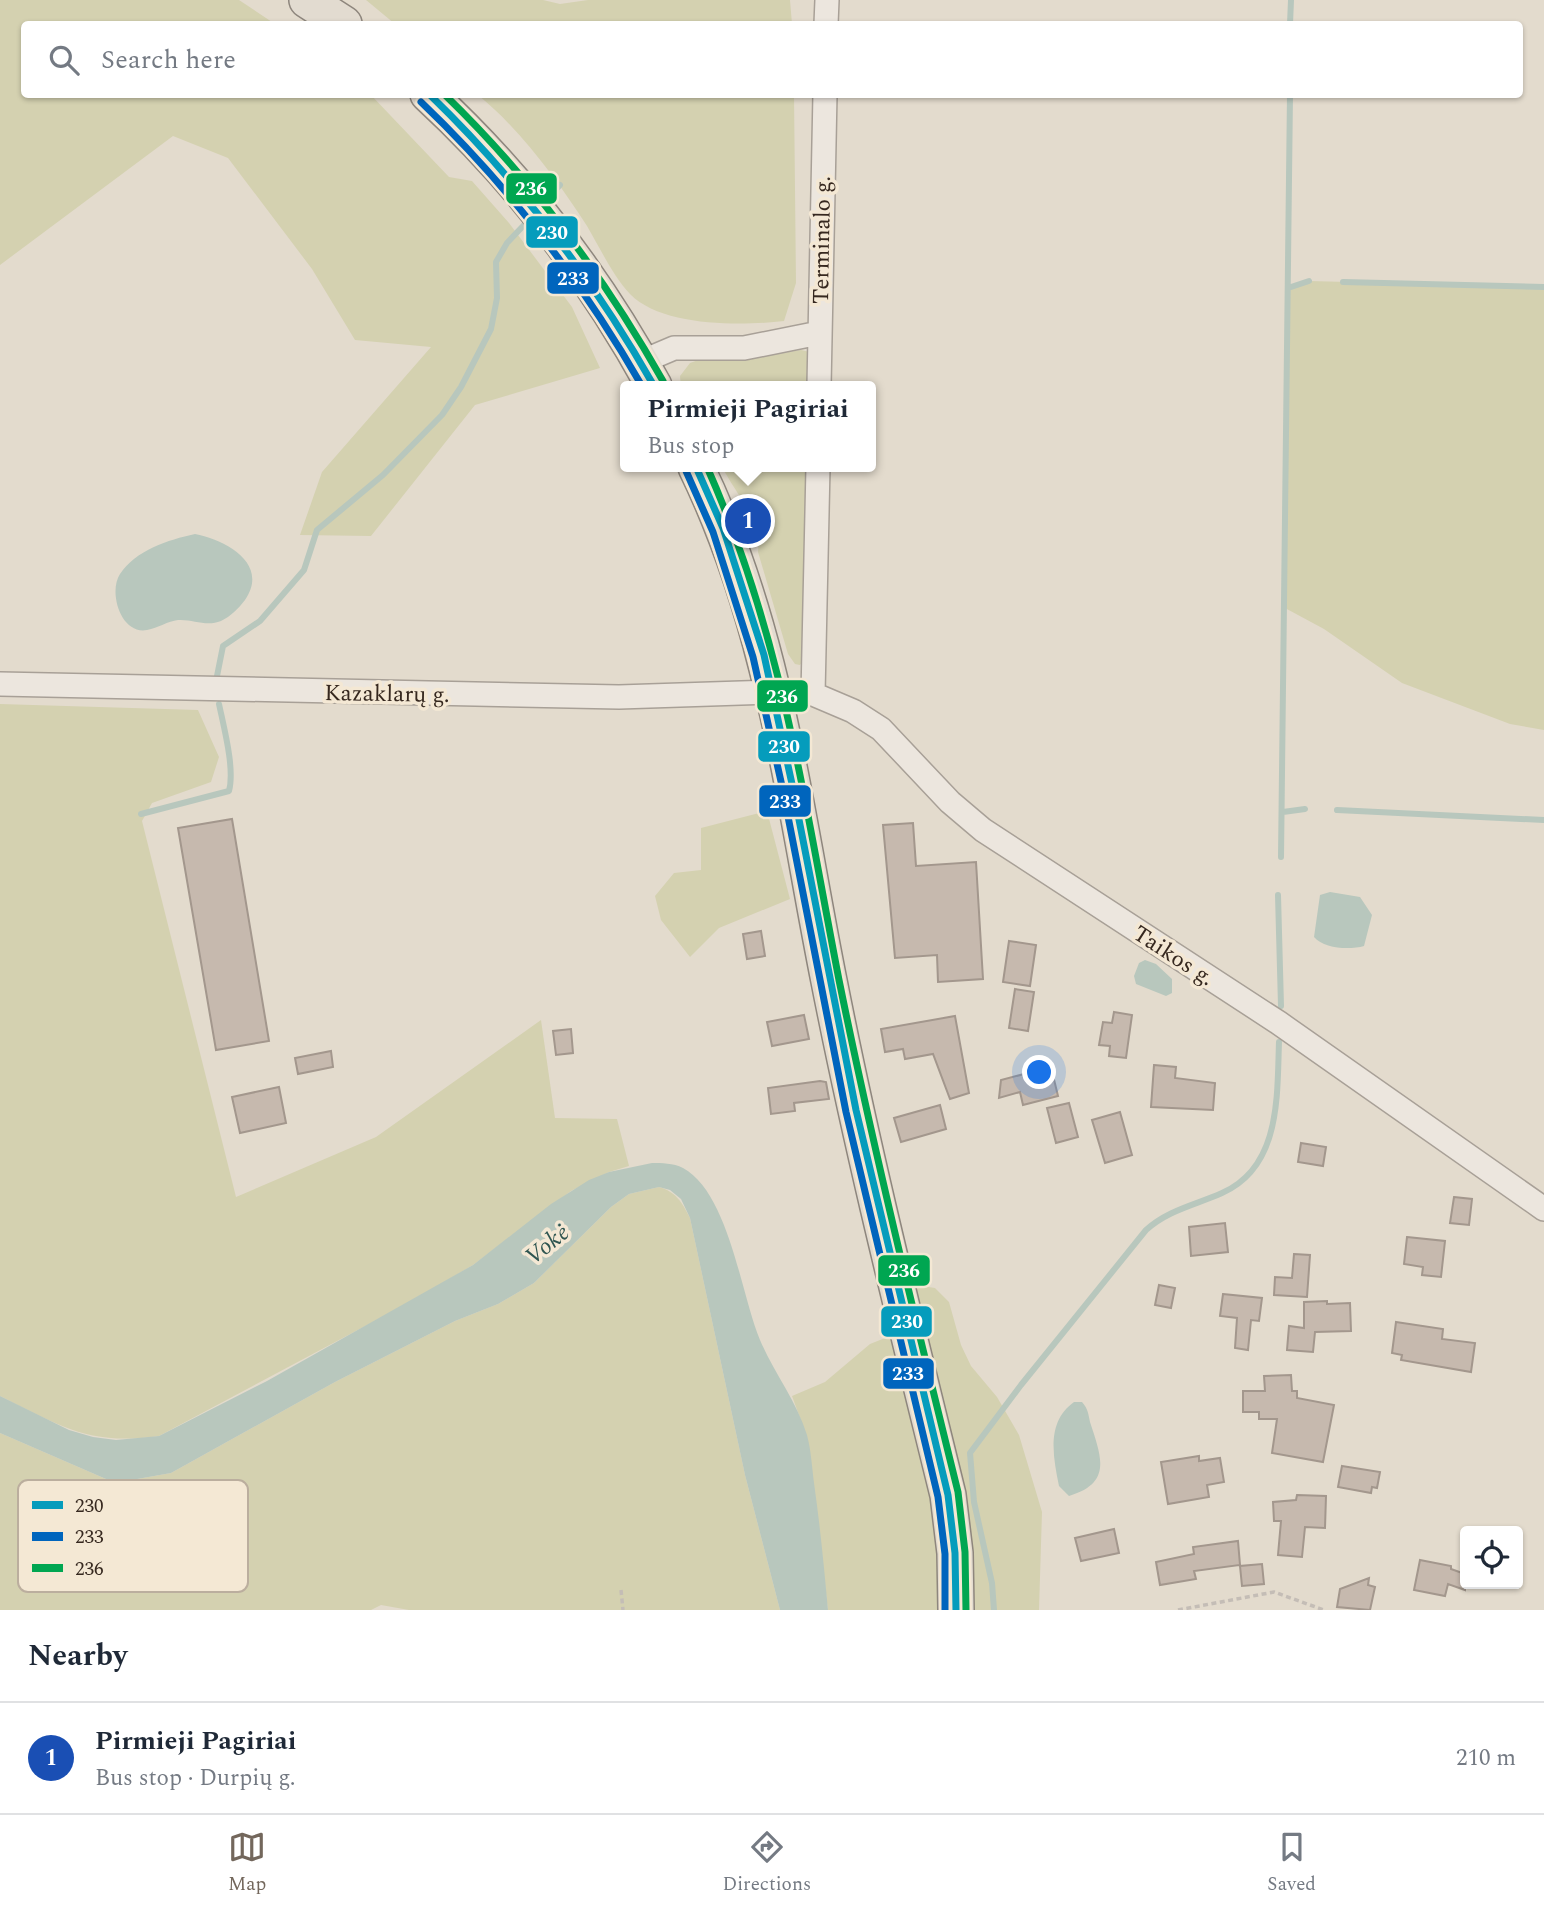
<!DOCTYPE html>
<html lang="en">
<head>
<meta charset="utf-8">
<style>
  body { margin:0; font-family:Spectral,serif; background:#f6f6f7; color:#1f2937 }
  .controls { position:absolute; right:21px; bottom:21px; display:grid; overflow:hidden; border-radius:7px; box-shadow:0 2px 5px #0004 }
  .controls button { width:63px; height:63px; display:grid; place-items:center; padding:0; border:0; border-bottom:2px solid #e0e1e3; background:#fff; color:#1f2937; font:35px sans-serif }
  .you { position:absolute; left:1040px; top:1073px; width:24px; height:24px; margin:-18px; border:5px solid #fff; border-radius:50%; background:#1a73e8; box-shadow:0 0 0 10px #1a73e833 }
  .badge { display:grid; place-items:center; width:46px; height:46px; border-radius:50%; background:#73675c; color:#fff; font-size:23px; font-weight:700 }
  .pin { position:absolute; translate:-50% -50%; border:4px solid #fff; box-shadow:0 2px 7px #0006 }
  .popup { position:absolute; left:620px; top:381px; width:256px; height:91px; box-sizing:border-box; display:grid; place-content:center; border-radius:7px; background:#fff; filter:drop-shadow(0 2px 5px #0005); font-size:23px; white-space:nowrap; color:#747a83 }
  .popup b { font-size:26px; color:#1f2937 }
  .popup::after { content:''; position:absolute; left:50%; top:100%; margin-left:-14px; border:14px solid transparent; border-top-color:#fff }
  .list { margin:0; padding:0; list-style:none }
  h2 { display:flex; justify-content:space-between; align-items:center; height:91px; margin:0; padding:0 28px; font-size:30px }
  h2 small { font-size:23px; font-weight:400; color:#747a83 }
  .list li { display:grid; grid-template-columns:46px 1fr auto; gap:21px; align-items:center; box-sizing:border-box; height:112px; padding:0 28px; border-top:2px solid #e0e1e3 }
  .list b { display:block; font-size:26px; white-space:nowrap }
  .list p { margin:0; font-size:23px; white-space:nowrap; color:#747a83 }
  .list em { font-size:23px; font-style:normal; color:#747a83 }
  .icon { flex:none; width:38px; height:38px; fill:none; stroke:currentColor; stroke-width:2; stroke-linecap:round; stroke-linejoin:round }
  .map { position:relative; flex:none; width:1544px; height:1610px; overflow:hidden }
  .search { position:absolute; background:#fff; box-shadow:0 2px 5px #0004; left:21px; right:21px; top:21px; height:77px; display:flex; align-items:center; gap:18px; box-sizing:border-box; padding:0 24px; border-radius:7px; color:#747a83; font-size:26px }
  .sheet { height:203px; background:#fff }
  nav { display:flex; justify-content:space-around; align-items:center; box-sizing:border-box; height:98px; border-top:2px solid #e0e1e3; background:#fff; font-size:19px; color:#747a83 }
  nav a { display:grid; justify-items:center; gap:4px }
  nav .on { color:#73675c }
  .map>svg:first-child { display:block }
</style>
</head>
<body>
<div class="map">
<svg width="1544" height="1610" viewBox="0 0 1544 1610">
  <rect width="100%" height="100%" fill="#e3dbcd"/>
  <path fill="#d4d1b0" d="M 0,0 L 239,0 L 275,24 L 24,24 L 24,94 L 371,95 L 449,177 L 472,181 L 509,223 L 572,307 L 600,368 L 475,405 L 371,536 L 300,535 L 322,472 L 431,347 L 355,340 L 312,269 L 228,158 L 173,136 L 0,265 Z
    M 366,0 L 543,0 L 560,4 L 588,0 L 790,0 L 792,24 L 395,24 Z
    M 478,95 L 794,95 L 796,283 L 784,321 C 742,326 662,327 630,294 C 613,276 600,248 587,226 C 558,181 520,129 478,95 Z
    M 1309,281 L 1544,287 L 1544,730 L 1510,724 L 1402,683 L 1324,629 L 1285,608 L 1288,288 Z
    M 801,350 L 810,352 L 814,386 L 681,386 L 680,376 L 690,363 L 704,358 L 740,360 Z
    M 722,467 L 810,467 L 805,658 L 800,665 L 795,664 L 788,654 L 758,552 C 762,521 736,494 722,467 Z
    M 0,704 L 198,710 L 219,757 L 211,782 L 152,803 L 142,821 L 236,1197 L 376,1137 L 541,1020 L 555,1118 L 617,1119 L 629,1166 L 609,1172 L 571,1191 L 473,1265 L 416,1299 L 159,1436 C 90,1446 60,1426 0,1396 Z
    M 767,811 L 790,899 L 719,928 L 690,957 L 661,920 L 655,896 L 674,873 L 701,870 L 701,828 Z
    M 659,1187 C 676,1192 682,1202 690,1218 L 745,1475 L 780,1610 L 409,1610 L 381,1605 L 371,1610 L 0,1610 L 0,1433 L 106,1479 L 126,1481 L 171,1473 L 335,1382 L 455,1321 L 498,1304 L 534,1283 L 611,1207 L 629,1194 Z
    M 909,1284 L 935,1288 L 949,1302 L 961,1345 L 971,1366 L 997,1397 L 1019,1435 L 1042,1512 L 1039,1610 L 968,1610 Z
    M 895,1334 L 926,1463 L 938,1532 L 941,1610 L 828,1610 L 807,1437 L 792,1396 L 825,1382 L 870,1344 Z"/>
  <path fill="#b8c7bd" d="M 195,534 C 225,540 270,563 245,600 C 238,609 231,616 221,621 C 206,627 193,619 178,620 C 168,621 158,628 147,630 C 121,635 108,592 120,574 C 136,550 168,540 195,534 Z
    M 1330,892 L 1360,897 L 1372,915 L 1364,946 C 1350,950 1324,949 1314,937 L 1320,895 Z
    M 1145,960 L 1156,964 L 1172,979 L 1172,993 L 1166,996 L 1136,984 L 1134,976 L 1139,963 Z
    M 652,1163 C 662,1163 673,1163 683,1168 C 729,1193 741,1295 760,1340 C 774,1373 796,1400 807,1435 C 811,1450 812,1467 814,1483 C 820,1525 824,1567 828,1610 L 780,1610 L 745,1475 L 690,1218 L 681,1199 L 670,1190 L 659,1187 L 629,1194 L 611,1207 L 534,1283 L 498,1304 L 455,1321 L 335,1382 L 171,1473 L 126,1481 L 106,1479 L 0,1433 L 0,1396 L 69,1430 L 93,1437 L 116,1440 L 159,1436 L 267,1381 L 473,1265 L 551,1204 L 589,1180 L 609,1172 Z
    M 1074,1402 L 1082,1402 C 1088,1409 1088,1413 1090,1422 C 1101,1456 1113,1483 1069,1496 L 1059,1486 C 1053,1456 1046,1422 1074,1402 Z"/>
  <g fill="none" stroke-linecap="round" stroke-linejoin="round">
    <path stroke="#b8c7bd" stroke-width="6" d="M 1290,24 L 1291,0
      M 549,197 L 560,185
      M 1343,282 L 1544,287
      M 1288,288 L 1309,281
      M 217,676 L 223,646 L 260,621 L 304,570 L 317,530 L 383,475 L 442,415 L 461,387 L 491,329 L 497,298 L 496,262 L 507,243 L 525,224
      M 1337,810 L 1544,820
      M 1283,812 L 1305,809
      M 141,814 L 229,791 C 235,769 224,728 219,704
      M 1281,857 L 1290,94
      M 1278,895 L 1281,1006
      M 994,1610 L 992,1583 L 974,1502 L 970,1453 L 1021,1385 L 1146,1230 C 1168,1210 1195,1205 1222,1193 C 1281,1167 1277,1096 1279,1042"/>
  </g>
  <path fill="#c6b9ae" stroke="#a3978d" stroke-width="2" d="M 232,819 L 269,1041 L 216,1050 L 178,828 Z
    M 913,823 L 916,866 L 976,862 L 983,979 L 938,982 L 937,955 L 895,958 L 883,825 Z
    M 761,931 L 765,956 L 747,959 L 743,934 Z
    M 1009,941 L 1036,945 L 1030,986 L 1003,982 Z
    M 1015,989 L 1034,992 L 1028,1031 L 1009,1028 Z
    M 1114,1012 L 1132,1015 L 1126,1058 L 1109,1056 L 1110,1046 L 1099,1045 L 1103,1022 L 1112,1023 Z
    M 804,1015 L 809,1039 L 772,1046 L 767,1022 Z
    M 955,1016 L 969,1093 L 950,1099 L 933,1054 L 905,1059 L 903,1049 L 885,1052 L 881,1029 Z
    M 571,1029 L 573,1053 L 556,1055 L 553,1031 Z
    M 331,1051 L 333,1067 L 298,1074 L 295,1058 Z
    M 1154,1065 L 1176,1067 L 1175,1078 L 1215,1083 L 1213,1110 L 1151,1107 Z
    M 1051,1067 L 1058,1096 L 1023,1105 L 1020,1092 L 999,1098 L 1001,1080 Z
    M 820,1081 L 826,1082 L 829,1099 L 794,1103 L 795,1111 L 771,1114 L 768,1088 Z
    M 279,1087 L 286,1123 L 240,1133 L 232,1097 Z
    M 1069,1103 L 1078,1137 L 1056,1143 L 1047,1108 Z
    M 940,1105 L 946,1129 L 901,1142 L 894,1118 Z
    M 1120,1112 L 1132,1155 L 1105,1163 L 1092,1120 Z
    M 1301,1143 L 1326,1147 L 1323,1166 L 1298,1162 Z
    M 1454,1197 L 1472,1199 L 1469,1225 L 1450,1223 Z
    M 1225,1223 L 1228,1252 L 1191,1256 L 1189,1227 Z
    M 1407,1237 L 1445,1241 L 1441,1277 L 1422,1275 L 1423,1267 L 1404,1264 Z
    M 1294,1254 L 1310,1255 L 1307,1297 L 1274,1295 L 1275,1277 L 1292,1278 Z
    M 1159,1285 L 1175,1288 L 1171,1308 L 1155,1305 Z
    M 1223,1294 L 1262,1298 L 1259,1321 L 1251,1320 L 1248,1350 L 1235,1348 L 1237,1318 L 1220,1316 Z
    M 1327,1301 L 1327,1304 L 1350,1303 L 1351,1331 L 1315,1332 L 1313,1352 L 1287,1350 L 1289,1326 L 1304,1328 L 1304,1302 Z
    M 1396,1322 L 1443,1329 L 1442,1339 L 1475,1343 L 1471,1372 L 1401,1360 L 1402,1355 L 1392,1353 Z
    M 1291,1375 L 1292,1391 L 1297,1391 L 1297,1398 L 1334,1405 L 1323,1462 L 1272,1453 L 1277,1419 L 1259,1419 L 1259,1412 L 1243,1412 L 1243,1391 L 1265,1391 L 1264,1376 Z
    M 1199,1456 L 1199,1461 L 1220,1458 L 1224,1482 L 1207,1485 L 1209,1497 L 1168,1504 L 1161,1462 Z
    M 1342,1466 L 1380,1472 L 1377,1488 L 1372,1487 L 1371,1493 L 1338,1487 Z
    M 1297,1495 L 1326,1496 L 1325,1528 L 1305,1527 L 1302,1557 L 1278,1555 L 1281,1521 L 1274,1521 L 1273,1502 L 1296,1500 Z
    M 1114,1529 L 1119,1553 L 1081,1561 L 1075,1538 Z
    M 1238,1541 L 1240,1565 L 1194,1571 L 1196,1579 L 1160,1585 L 1156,1562 L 1194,1554 L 1193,1547 Z
    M 1420,1560 L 1451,1566 L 1451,1569 L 1465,1574 L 1465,1590 L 1448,1584 L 1445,1596 L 1414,1590 Z
    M 1262,1564 L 1264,1584 L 1242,1586 L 1240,1566 Z
    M 1369,1578 L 1368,1585 L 1375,1587 L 1370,1610 L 1337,1607 L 1340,1589 Z"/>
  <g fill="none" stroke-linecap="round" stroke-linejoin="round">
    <defs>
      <path id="minor" d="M 826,24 L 827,0
        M 641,362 L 674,348 L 744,348 L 819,333
        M 819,386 L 825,94
        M 0,684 L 619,697 L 775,692 L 813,694 L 853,711 L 881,729 L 950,802 L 983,830 L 1279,1023 L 1544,1209
        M 813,694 L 818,467"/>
      <path id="primary" d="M 307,0 L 344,24
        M 428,94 C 519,178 595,278 654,386
        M 696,467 C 775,629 794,806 829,981 C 863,1154 906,1324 948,1495 L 955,1553 L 956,1610"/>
    </defs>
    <use href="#minor" stroke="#a8a097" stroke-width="26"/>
    <use href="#primary" stroke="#8e867d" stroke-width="38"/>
    <path stroke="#c4bdb6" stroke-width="3.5" stroke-dasharray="5 3.5" stroke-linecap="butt" d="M 621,1590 L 623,1610
      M 1178,1610 L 1274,1592 L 1324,1610"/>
    <use href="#minor" stroke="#ece6de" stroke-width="23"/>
    <use href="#primary" stroke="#e2dbd0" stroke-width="35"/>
    <defs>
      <path id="bus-1" d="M 429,94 C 519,181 592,277 654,386
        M 696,467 L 723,528 L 764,655 L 792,784 L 856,1110 L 948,1495 L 955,1553 L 956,1610"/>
      <path id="bus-2" d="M 421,102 C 509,186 581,280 642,386
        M 686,471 L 713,532 L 753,657 L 782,786 L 846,1112 L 938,1497 L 945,1554 L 945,1610"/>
      <path id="bus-3" d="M 444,94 C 532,179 603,275 663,381
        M 707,467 C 782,636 804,800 839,980 C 874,1152 916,1322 958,1492 L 965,1552 L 966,1610"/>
    </defs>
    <use href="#bus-1" stroke="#f4e8d4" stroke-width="12"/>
    <use href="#bus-2" stroke="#f4e8d4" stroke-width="12"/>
    <use href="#bus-3" stroke="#f4e8d4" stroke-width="12"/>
    <use href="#bus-1" stroke="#059cbc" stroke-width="7"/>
    <use href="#bus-2" stroke="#0065bd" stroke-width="7"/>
    <use href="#bus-3" stroke="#00a651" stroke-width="7"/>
  </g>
  <g text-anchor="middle" stroke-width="7" stroke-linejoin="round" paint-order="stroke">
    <g font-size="23" fill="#36281f" stroke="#f4e8d4">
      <text transform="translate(821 240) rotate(-89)" y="8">Terminalo g.</text>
      <text transform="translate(387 693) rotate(1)" y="8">Kazaklarų g.</text>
      <text transform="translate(1174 955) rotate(33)" y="8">Taikos g.</text>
    </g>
    <g font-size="24" font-style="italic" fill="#2f5550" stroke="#f4e8d4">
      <text transform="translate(547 1244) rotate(-39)" y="8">Vokė</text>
    </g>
  </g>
  <rect x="18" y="1480" width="230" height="112" rx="10" fill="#f4e8d4" stroke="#bbae9e" stroke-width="2"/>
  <rect x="32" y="1501" width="31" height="8" fill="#059cbc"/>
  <rect x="32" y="1532" width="31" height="9" fill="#0065bd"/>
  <rect x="32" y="1564" width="31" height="8" fill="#00a651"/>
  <g font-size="19" fill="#36281f">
    <text x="75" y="1512">230</text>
    <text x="75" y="1543">233</text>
    <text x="75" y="1575">236</text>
  </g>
  <g stroke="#f4e8d4" stroke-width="2.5">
    <rect x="505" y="172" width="53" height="33" rx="7" fill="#00a651"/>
    <rect x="525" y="215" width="54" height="34" rx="7" fill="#059cbc"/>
    <rect x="546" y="261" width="54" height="34" rx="7" fill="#0065bd"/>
    <rect x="756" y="679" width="53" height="34" rx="7" fill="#00a651"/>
    <rect x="757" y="730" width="54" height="33" rx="7" fill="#059cbc"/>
    <rect x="758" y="784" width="54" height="34" rx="7" fill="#0065bd"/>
    <rect x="877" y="1254" width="54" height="33" rx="7" fill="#00a651"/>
    <rect x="880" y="1305" width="53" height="33" rx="7" fill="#059cbc"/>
    <rect x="882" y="1357" width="53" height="33" rx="7" fill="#0065bd"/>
  </g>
  <g font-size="19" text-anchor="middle" font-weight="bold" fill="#fff">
    <text x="531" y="195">236</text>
    <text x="552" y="239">230</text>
    <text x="573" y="285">233</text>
    <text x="782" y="703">236</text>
    <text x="784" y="753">230</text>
    <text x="785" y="808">233</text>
    <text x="904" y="1277">236</text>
    <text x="907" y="1328">230</text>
    <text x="908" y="1380">233</text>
  </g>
</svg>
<div class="controls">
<button><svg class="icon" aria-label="locate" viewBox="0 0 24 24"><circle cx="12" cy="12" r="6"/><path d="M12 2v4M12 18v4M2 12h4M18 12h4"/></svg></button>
</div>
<div class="you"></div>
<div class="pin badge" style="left:748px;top:521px;background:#1a4fb4">1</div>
<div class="popup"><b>Pirmieji Pagiriai</b>Bus stop</div>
<div class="search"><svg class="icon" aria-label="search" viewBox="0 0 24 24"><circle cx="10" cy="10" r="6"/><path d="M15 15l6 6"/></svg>Search here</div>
</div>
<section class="sheet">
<h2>Nearby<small></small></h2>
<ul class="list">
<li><span class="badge" style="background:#1a4fb4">1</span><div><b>Pirmieji Pagiriai</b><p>Bus stop · Durpių g.</p></div><em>210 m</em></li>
</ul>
</section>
<nav>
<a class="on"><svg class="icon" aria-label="map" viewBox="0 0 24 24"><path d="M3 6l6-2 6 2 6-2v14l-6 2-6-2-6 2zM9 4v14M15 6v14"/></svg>Map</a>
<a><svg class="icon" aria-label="directions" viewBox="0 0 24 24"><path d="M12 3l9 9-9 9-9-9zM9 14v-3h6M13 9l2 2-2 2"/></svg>Directions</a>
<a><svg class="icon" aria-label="saved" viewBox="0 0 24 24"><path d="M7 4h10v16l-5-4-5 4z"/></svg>Saved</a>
</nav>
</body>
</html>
